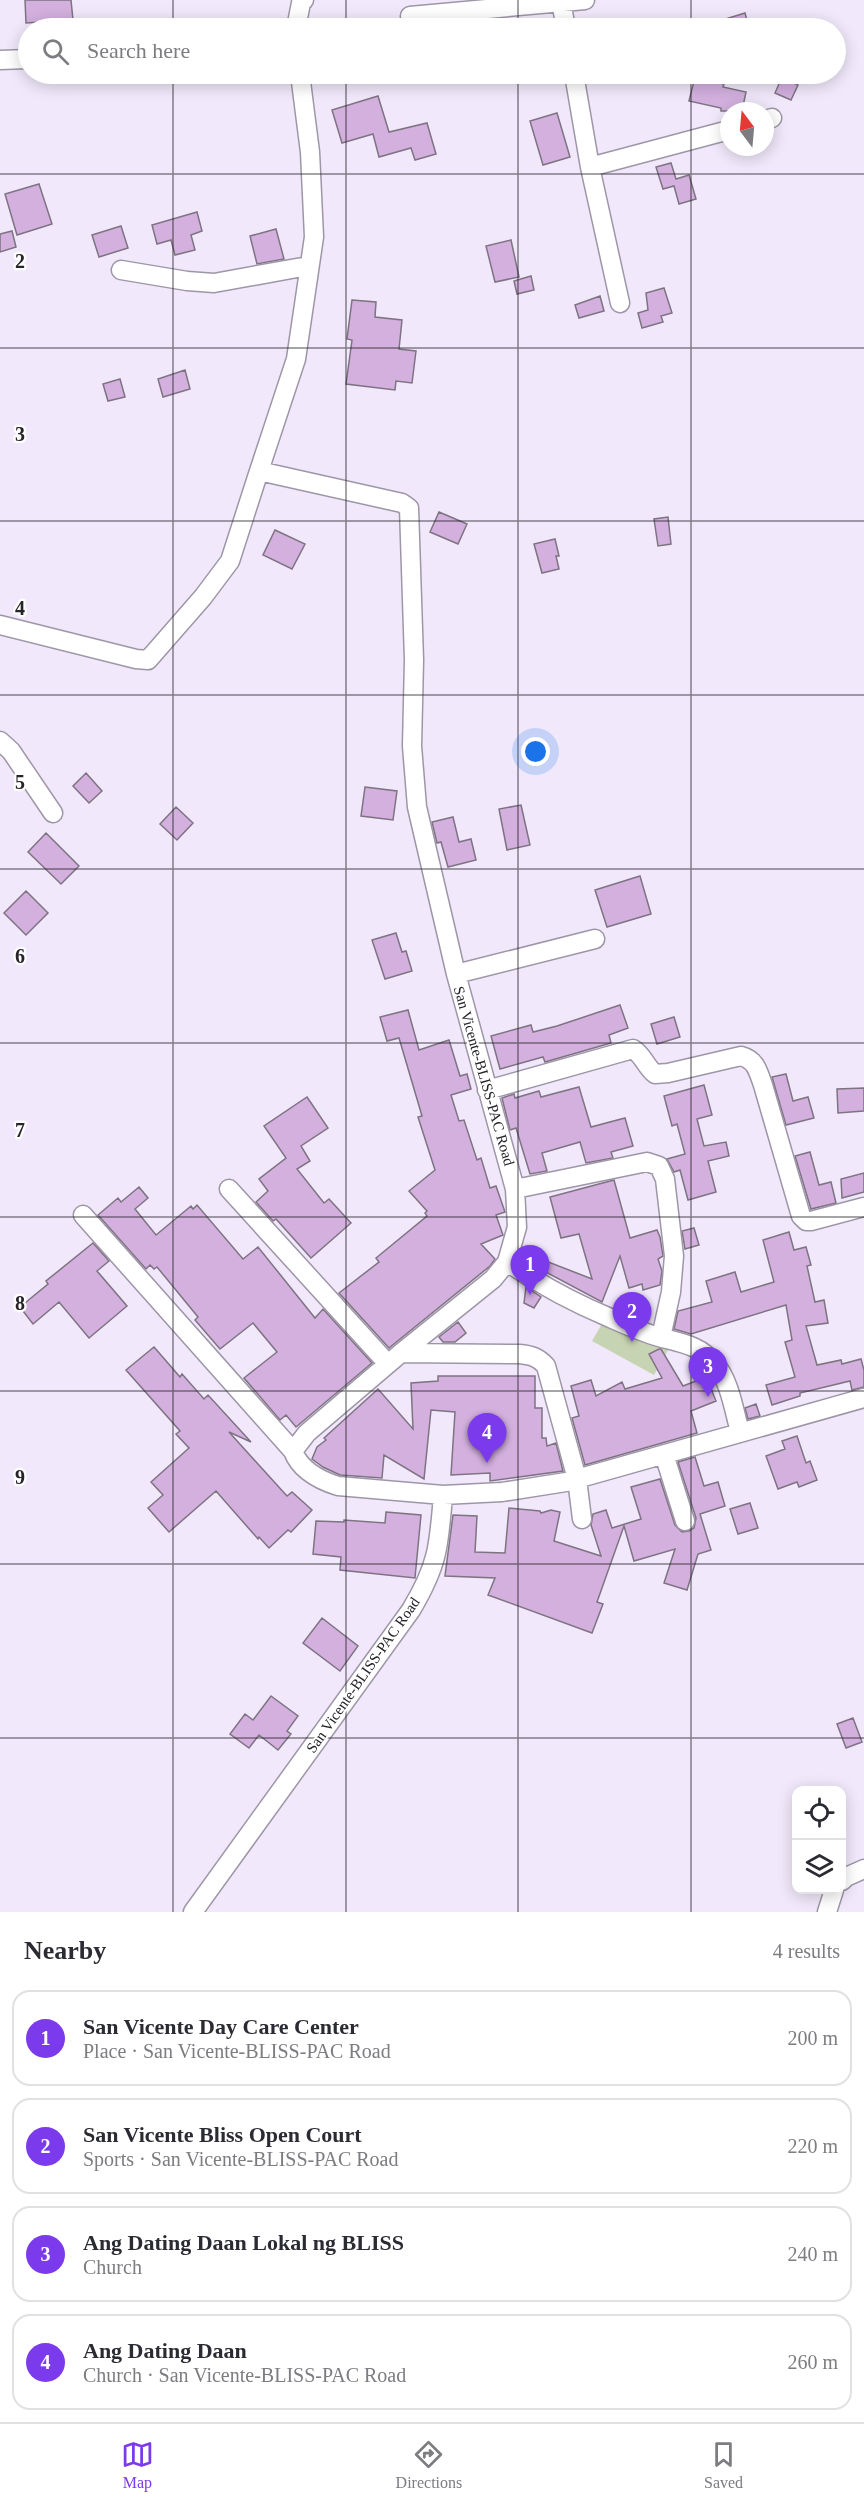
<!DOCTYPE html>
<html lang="en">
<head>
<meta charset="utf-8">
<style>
  body { margin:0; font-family:Georgia,serif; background:#f7f7f7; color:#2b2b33 }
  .controls { position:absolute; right:18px; bottom:18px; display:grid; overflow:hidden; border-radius:12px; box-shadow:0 3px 15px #0003 }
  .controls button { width:54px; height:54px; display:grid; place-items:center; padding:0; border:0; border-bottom:2px solid #e1e1e2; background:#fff; color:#2b2b33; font:30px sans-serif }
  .compass { position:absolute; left:720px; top:102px; width:54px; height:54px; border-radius:50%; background:#fff; box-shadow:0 3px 15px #0003; rotate:344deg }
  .you { position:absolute; left:536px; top:752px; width:21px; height:21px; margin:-15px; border:4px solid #fff; border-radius:50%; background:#1a73e8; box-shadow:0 0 0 9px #1a73e833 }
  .badge { display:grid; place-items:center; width:39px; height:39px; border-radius:50%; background:#7c3aed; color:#fff; font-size:20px; font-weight:700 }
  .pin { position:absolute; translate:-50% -50px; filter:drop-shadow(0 2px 3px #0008) }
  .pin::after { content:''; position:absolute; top:32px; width:21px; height:18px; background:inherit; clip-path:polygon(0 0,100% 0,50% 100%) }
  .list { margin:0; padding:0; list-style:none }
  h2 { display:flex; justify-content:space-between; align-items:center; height:78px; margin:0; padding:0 24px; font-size:26px }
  h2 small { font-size:20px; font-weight:400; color:#7c7c81 }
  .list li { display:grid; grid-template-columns:39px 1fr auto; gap:18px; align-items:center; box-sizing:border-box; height:96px; margin:0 12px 12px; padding:0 12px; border:2px solid #e1e1e2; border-radius:18px }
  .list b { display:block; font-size:22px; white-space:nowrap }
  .list p { margin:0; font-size:20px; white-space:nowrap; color:#7c7c81 }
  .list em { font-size:20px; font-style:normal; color:#7c7c81 }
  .icon { flex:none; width:33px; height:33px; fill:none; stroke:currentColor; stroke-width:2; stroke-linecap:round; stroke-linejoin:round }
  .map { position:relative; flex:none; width:864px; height:1912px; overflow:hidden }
  .search { position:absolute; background:#fff; box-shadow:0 3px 15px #0003; left:18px; right:18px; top:18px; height:66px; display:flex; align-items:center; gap:15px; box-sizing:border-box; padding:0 21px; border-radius:33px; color:#7c7c81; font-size:22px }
  .sheet { height:510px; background:#fff }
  nav { display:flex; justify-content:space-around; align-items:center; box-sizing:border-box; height:84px; border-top:2px solid #e1e1e2; background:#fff; font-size:16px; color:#7c7c81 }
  nav a { display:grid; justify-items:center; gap:3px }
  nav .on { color:#7c3aed }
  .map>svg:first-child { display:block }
</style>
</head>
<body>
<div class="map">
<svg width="864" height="1912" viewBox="0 0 864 1912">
  <rect width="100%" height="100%" fill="#f1e9fb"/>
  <path fill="#c7d4b3" d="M 610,1310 L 672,1343 L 654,1375 L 592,1341 Z"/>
  <path fill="#d3b0de" stroke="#7e7382" stroke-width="1.5" d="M 25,0 L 71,0 L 73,20 L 26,23 Z
    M 745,13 L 749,28 L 706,28 L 706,25 Z
    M 695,77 L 724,84 L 723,87 L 746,92 L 742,111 L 721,111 L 721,108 L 689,101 Z
    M 782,77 L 798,85 L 791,100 L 775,93 Z
    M 378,96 L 389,132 L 427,123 L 436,154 L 415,160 L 411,148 L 379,157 L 373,134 L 342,143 L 332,110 Z
    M 557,113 L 570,157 L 543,165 L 530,121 Z
    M 671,163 L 676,179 L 689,175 L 696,199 L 679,204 L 674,186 L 663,189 L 656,167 Z
    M 39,184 L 52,224 L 17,235 L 5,194 Z
    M 197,212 L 202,231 L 191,235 L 195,250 L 175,255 L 171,240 L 157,244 L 152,225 Z
    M 121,226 L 128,248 L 99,257 L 92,235 Z
    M 276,229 L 284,259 L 257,264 L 250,236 Z
    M 12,231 L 16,247 L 0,252 L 0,234 Z
    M 511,240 L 519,277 L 495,282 L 486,246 Z
    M 531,276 L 534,290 L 517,294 L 514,281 Z
    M 664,288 L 672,313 L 661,316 L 663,322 L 642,328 L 638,313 L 648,310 L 646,293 Z
    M 600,296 L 604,311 L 579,318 L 575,305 Z
    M 352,300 L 376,302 L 375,317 L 402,320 L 399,349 L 416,351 L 412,383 L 396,381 L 395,390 L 346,384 L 352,340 L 347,339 Z
    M 185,370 L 190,389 L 163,397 L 158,379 Z
    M 120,379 L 125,397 L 108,401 L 103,384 Z
    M 439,512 L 467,524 L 458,544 L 430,532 Z
    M 668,517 L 671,544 L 658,546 L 654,519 Z
    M 275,530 L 305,544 L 292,569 L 263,555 Z
    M 555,539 L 559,556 L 556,556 L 559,569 L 542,573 L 534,544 Z
    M 86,773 L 102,791 L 89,803 L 73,786 Z
    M 365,787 L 397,791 L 393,820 L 361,816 Z
    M 521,805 L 530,845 L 507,850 L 499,809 Z
    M 176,807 L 193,823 L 177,840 L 160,824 Z
    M 453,817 L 459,842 L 471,839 L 476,860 L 448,867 L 441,842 L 437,843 L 432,822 Z
    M 46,833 L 79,866 L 61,884 L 28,852 Z
    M 640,876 L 651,914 L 607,927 L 595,890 Z
    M 26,891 L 48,913 L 26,935 L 4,913 Z
    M 396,933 L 402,952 L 406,951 L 412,971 L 385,979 L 372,940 Z
    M 620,1005 L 628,1028 L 609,1035 L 611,1043 L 545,1062 L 543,1057 L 500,1069 L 491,1036 L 531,1025 L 533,1032 L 557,1026 Z
    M 408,1010 L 419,1050 L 449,1040 L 460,1076 L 467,1074 L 471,1089 L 451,1095 L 459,1121 L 464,1120 L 477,1160 L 481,1158 L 490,1188 L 496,1186 L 505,1212 L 496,1215 L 503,1235 L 481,1244 L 495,1259 L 490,1266 L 389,1348 L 339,1293 L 379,1262 L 376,1258 L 427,1216 L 425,1213 L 427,1211 L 409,1191 L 435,1170 L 418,1117 L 422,1116 L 399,1038 L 387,1041 L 380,1017 Z
    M 674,1017 L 680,1037 L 657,1044 L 651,1024 Z
    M 786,1074 L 793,1101 L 808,1097 L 814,1118 L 786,1125 L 772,1077 Z
    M 704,1085 L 712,1115 L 697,1119 L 704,1146 L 726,1142 L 729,1156 L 708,1161 L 716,1192 L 688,1200 L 680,1170 L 674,1172 L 667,1159 L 685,1154 L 677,1124 L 672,1126 L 664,1096 Z
    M 579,1087 L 591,1127 L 625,1118 L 633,1146 L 611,1152 L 613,1158 L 586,1163 L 580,1142 L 542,1153 L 547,1171 L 530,1174 L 516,1128 L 510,1130 L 502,1098 L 514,1094 L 515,1098 L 539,1091 L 541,1097 Z
    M 864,1088 L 864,1111 L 838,1113 L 837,1089 Z
    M 307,1097 L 328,1128 L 301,1146 L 310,1161 L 297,1169 L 324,1203 L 329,1199 L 351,1223 L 311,1258 L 276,1219 L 273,1221 L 256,1202 L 268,1191 L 259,1179 L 286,1158 L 264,1126 Z
    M 810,1152 L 819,1185 L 831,1182 L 836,1203 L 811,1209 L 795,1156 Z
    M 864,1173 L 864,1192 L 842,1198 L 841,1179 Z
    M 614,1180 L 630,1238 L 657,1230 L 660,1237 L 663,1256 L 658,1259 L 662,1271 L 660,1285 L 643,1290 L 642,1284 L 629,1288 L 620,1256 L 602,1302 L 527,1262 L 528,1254 L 592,1279 L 579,1234 L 561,1238 L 550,1197 Z
    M 139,1187 L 148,1198 L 135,1209 L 156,1235 L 191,1206 L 193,1209 L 197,1205 L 243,1259 L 258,1247 L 315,1318 L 323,1309 L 372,1363 L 296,1427 L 286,1415 L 280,1420 L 244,1378 L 277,1352 L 253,1323 L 220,1349 L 195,1320 L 198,1317 L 157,1267 L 154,1269 L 150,1265 L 146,1269 L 98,1215 L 118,1198 L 121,1202 Z
    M 694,1228 L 699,1245 L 685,1249 L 682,1231 Z
    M 789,1232 L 794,1250 L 806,1247 L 811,1265 L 807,1266 L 815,1302 L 824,1300 L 828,1323 L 806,1326 L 817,1365 L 841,1360 L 842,1364 L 861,1359 L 864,1370 L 864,1387 L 852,1390 L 850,1381 L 800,1393 L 800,1396 L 772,1405 L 766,1385 L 795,1377 L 785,1342 L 792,1340 L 786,1305 L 691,1334 L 674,1329 L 678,1311 L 712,1302 L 706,1281 L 735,1272 L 741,1292 L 774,1282 L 763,1240 Z
    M 93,1243 L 109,1261 L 97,1271 L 127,1306 L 89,1338 L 59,1302 L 33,1324 L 20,1307 L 48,1284 L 46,1281 Z
    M 526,1287 L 541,1297 L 534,1308 L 524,1303 Z
    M 458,1322 L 466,1333 L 455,1342 L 443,1342 L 439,1337 Z
    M 154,1347 L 180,1377 L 182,1374 L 204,1399 L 208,1395 L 251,1442 L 229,1432 L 287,1496 L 292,1492 L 312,1510 L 291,1532 L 288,1530 L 269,1548 L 259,1537 L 258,1539 L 216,1491 L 169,1532 L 148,1508 L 163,1495 L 151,1482 L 189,1448 L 176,1434 L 180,1431 L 126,1370 Z
    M 659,1349 L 661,1349 L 683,1386 L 706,1377 L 716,1401 L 691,1411 L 697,1433 L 585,1465 L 572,1418 L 579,1416 L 571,1386 L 591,1380 L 596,1396 L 622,1382 L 625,1389 L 662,1378 L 649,1354 Z
    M 438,1376 L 535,1376 L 535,1408 L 542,1408 L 542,1438 L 546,1438 L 547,1446 L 556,1443 L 563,1471 L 490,1481 L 490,1473 L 451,1475 L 455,1412 L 431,1410 L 424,1479 L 384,1455 L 382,1478 L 340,1475 L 323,1467 L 312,1459 L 317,1447 L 326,1440 L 324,1438 L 378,1389 L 413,1429 L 411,1383 L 438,1381 Z
    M 756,1404 L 760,1416 L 748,1419 L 745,1408 Z
    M 797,1436 L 806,1463 L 810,1461 L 817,1480 L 799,1487 L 797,1482 L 778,1489 L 766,1456 L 785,1449 L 782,1441 Z
    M 695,1457 L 704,1486 L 718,1482 L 725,1506 L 700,1514 L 711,1550 L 698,1554 L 687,1590 L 664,1583 L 675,1549 L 634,1561 L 624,1526 L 597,1602 L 603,1604 L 592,1633 L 488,1595 L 495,1578 L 445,1576 L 453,1515 L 477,1516 L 475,1552 L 505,1553 L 509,1508 L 540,1511 L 541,1513 L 551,1510 L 560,1512 L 554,1541 L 601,1556 L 591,1525 L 593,1514 L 606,1510 L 612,1528 L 641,1519 L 631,1487 L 660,1479 L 675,1525 L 682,1532 L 689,1531 L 694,1528 L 696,1518 L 678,1462 Z
    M 750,1503 L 758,1528 L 738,1534 L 730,1509 Z
    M 386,1512 L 421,1515 L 415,1578 L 340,1570 L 341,1557 L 313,1554 L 316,1521 L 344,1522 L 344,1520 L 385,1523 Z
    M 322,1618 L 358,1646 L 340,1671 L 303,1643 Z
    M 271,1696 L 298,1716 L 287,1731 L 291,1734 L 278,1750 L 259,1735 L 249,1748 L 230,1734 L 245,1714 L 253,1720 Z
    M 853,1718 L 862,1742 L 846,1748 L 837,1724 Z"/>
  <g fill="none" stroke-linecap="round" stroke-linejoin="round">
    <defs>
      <path id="street" d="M 561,2 L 566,28
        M 410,16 L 585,0
        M 296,28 L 301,3 L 304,0
        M 0,60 L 28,59
        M 574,74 L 590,167 L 620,303
        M 765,120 L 772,118
        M 590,167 L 729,130
        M 121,270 L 187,281 L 214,283 L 308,266
        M 0,625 L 136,659 L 148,660 L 203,597 L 230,561 L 259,471
        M 0,741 L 11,751 L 53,813
        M 456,974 L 595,939
        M 487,1090 L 633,1049 C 643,1055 646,1067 655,1074 L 668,1073 L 741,1056 C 756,1060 758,1071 763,1085 L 801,1216 L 806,1221 L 811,1221 L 864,1207
        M 229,1189 L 388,1364
        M 515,1189 L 647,1162 L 659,1166 L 665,1179 L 674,1256 L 671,1292 L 661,1337
        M 83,1215 L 293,1451
        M 507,1262 C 539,1284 572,1302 608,1317 C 624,1324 641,1332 659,1337 C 681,1343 700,1345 715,1364 C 730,1381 734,1411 740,1432
        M 401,1353 L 519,1354 C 531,1355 538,1357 546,1366 L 577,1479 L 582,1519
        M 664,1454 L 685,1521
        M 443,1495 L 502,1492 L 566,1482 L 864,1398
        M 842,1881 L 846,1877 L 864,1869
        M 193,1912 L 411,1610 C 438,1565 439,1546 443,1495 L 338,1486 C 319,1480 300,1470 293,1451 L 307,1433 L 401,1353 L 493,1279 L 507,1262 L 517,1227 L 515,1189 L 456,974 L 417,807 L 412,746 L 414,660 L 409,508 L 402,503 L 259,471 L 296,359 L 314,237 L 310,152 L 300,74
        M 827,1912 L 834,1890"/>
    </defs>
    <use href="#street" stroke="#9e96a7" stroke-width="21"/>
    <use href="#street" stroke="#fff" stroke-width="18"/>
  </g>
  <path fill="none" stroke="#262329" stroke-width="1.5" stroke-opacity="0.55" d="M 173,0 L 173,28M 346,0 L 346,28M 518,0 L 518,28M 691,0 L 691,28M 173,74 L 173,1912M 346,74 L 346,1912M 518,74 L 518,1912M 691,74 L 691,1912M 0,174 L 864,174M 0,348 L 864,348M 0,521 L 864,521M 0,695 L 864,695M 0,869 L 864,869M 0,1043 L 864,1043M 0,1217 L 864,1217M 0,1391 L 864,1391M 0,1564 L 864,1564M 0,1738 L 864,1738"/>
  <g text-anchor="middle" stroke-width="4.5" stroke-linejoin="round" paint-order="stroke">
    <g font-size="15" fill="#262329" stroke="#fff">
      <text transform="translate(484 1076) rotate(74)" y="5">San Vicente-BLISS-PAC Road</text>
      <text transform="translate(363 1675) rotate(-55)" y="5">San Vicente-BLISS-PAC Road</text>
    </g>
  </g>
  <g font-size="20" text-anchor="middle" font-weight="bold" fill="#262329" stroke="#fff" stroke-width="4.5" stroke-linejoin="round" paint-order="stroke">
    <text x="20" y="268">2</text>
    <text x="20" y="441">3</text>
    <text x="20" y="615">4</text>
    <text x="20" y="789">5</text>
    <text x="20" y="963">6</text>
    <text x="20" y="1137">7</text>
    <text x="20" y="1310">8</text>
    <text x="20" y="1484">9</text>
  </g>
</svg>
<div class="controls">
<button><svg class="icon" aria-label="locate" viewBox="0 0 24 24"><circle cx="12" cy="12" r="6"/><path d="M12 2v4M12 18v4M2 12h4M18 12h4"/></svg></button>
<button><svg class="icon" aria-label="layers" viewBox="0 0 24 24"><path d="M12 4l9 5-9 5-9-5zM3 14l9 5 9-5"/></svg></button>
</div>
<svg class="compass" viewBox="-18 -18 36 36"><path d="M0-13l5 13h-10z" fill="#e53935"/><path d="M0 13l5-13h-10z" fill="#7c7c81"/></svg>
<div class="you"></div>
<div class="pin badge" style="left:530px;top:1295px">1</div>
<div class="pin badge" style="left:632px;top:1342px">2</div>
<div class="pin badge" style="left:708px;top:1397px">3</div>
<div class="pin badge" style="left:487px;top:1463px">4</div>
<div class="search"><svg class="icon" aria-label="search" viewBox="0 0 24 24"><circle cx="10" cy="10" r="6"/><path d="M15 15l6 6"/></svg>Search here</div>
</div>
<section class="sheet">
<h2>Nearby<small>4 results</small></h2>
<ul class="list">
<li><span class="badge">1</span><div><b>San Vicente Day Care Center</b><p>Place · San Vicente-BLISS-PAC Road</p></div><em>200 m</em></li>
<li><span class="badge">2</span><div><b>San Vicente Bliss Open Court</b><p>Sports · San Vicente-BLISS-PAC Road</p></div><em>220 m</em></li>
<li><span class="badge">3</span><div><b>Ang Dating Daan Lokal ng BLISS</b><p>Church</p></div><em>240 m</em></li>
<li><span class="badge">4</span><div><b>Ang Dating Daan</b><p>Church · San Vicente-BLISS-PAC Road</p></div><em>260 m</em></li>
</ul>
</section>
<nav>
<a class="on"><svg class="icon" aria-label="map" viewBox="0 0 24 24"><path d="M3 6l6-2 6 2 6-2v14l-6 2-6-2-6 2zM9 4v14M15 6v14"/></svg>Map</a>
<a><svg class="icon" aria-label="directions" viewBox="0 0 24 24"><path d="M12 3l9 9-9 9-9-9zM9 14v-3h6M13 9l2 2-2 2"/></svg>Directions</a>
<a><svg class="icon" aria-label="saved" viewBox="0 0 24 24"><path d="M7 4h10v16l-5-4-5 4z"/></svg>Saved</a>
</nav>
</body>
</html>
